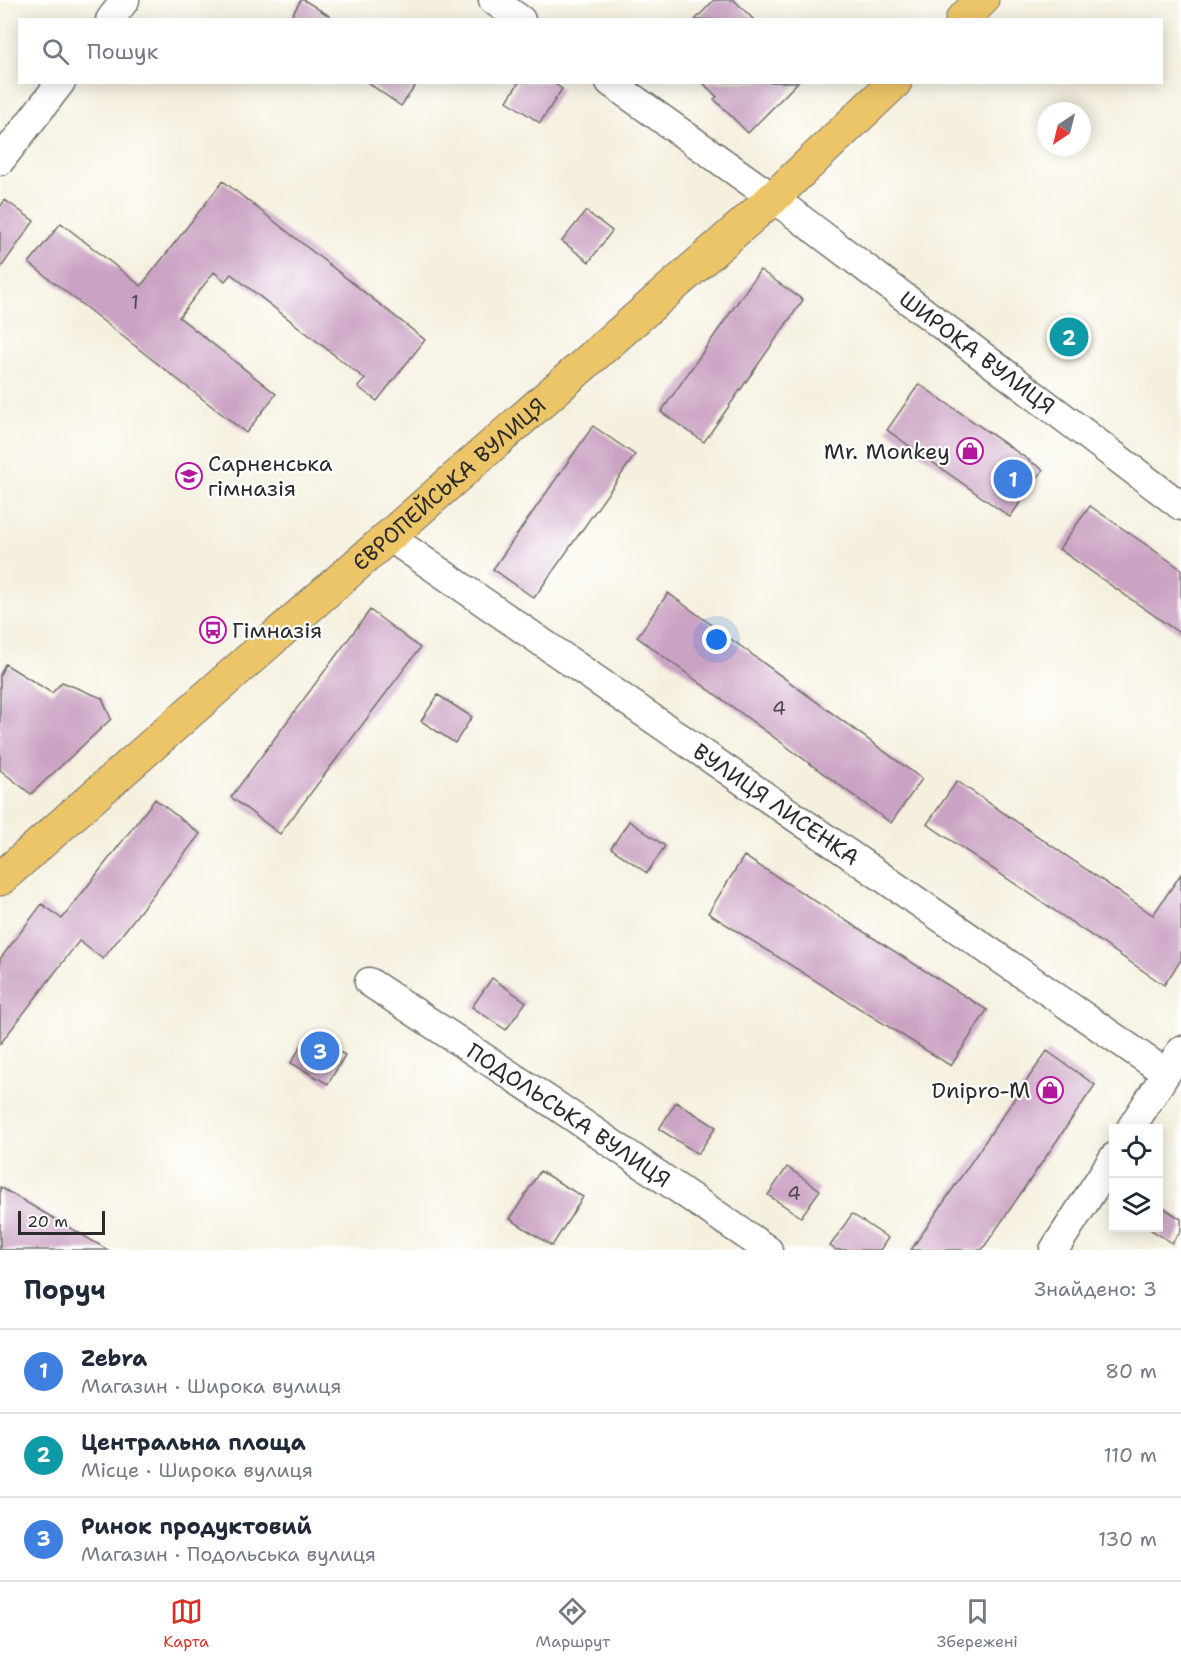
<!DOCTYPE html>
<html lang="uk">
<head>
<meta charset="utf-8">
<style>
  body { margin:0; font-family:"Shantell Sans",sans-serif; background:#f6f6f7; color:#1f2937 }
  .controls { position:absolute; right:18px; bottom:18px; display:grid; overflow:hidden; border-radius:0px; box-shadow:0 3px 15px #0003 }
  .controls button { width:54px; height:54px; display:grid; place-items:center; padding:0; border:0; border-bottom:2px solid #e0e1e3; background:#fff; color:#1f2937; font:30px sans-serif }
  .compass { position:absolute; left:1037px; top:102px; width:54px; height:54px; border-radius:50%; background:#fff; box-shadow:0 3px 15px #0003; rotate:215deg }
  .scale { position:absolute; left:18px; bottom:15px; width:87px; box-sizing:border-box; padding-left:6px; border:3px solid #2b2b2b; border-top:0; font-size:16px; line-height:21px; white-space:nowrap; color:#2b2b2b; -webkit-text-stroke:4px #fff; paint-order:stroke }
  .you { position:absolute; left:717px; top:640px; width:21px; height:21px; margin:-15px; border:4px solid #fff; border-radius:50%; background:#1a73e8; box-shadow:0 0 0 9px #1a73e833 }
  .badge { display:grid; place-items:center; width:39px; height:39px; border-radius:50%; background:#d93025; color:#fff; font-size:20px; font-weight:700 }
  .pin { position:absolute; translate:-50% -50%; border:3px solid #fff; box-shadow:0 2px 6px #0006 }
  .list { margin:0; padding:0; list-style:none }
  h2 { display:flex; justify-content:space-between; align-items:center; height:78px; margin:0; padding:0 24px; font-size:26px }
  h2 small { font-size:20px; font-weight:400; color:#747a83 }
  .list li { display:grid; grid-template-columns:39px 1fr auto; gap:18px; align-items:center; box-sizing:border-box; height:84px; padding:0 24px; border-top:2px solid #e0e1e3 }
  .list b { display:block; font-size:22px; white-space:nowrap }
  .list p { margin:0; font-size:20px; white-space:nowrap; color:#747a83 }
  .list em { font-size:20px; font-style:normal; color:#747a83 }
  .icon { flex:none; width:33px; height:33px; fill:none; stroke:currentColor; stroke-width:2; stroke-linecap:round; stroke-linejoin:round }
  .map { position:relative; flex:none; width:1181px; height:1250px; overflow:hidden }
  .search { position:absolute; background:#fff; box-shadow:0 3px 15px #0003; left:18px; right:18px; top:18px; height:66px; display:flex; align-items:center; gap:15px; box-sizing:border-box; padding:0 21px; border-radius:0px; color:#747a83; font-size:22px }
  .sheet { height:330px; background:#fff }
  nav { display:flex; justify-content:space-around; align-items:center; box-sizing:border-box; height:84px; border-top:2px solid #e0e1e3; background:#fff; font-size:16px; color:#747a83 }
  nav a { display:grid; justify-items:center; gap:3px }
  nav .on { color:#d93025 }
  .map>svg:first-child { display:block }
</style>
</head>
<body>
<div class="map">
<svg width="1181" height="1250" viewBox="0 0 1181 1250">
  <rect width="100%" height="100%" fill="#fff"/>
  <filter id="ink" filterUnits="userSpaceOnUse"><feTurbulence type="fractalNoise" baseFrequency=".0167" numOctaves="2"/><feDisplacementMap in="SourceGraphic" scale="12" xChannelSelector="R" yChannelSelector="G"/><feConvolveMatrix kernelMatrix="1 2 1 2 8 2 1 2 1" color-interpolation-filters="sRGB"/></filter>
  <filter id="wash" filterUnits="userSpaceOnUse"><feTurbulence type="fractalNoise" baseFrequency=".008" numOctaves="4" result="noise"/><feDisplacementMap in="SourceGraphic" scale="24" xChannelSelector="R" yChannelSelector="G"/><feGaussianBlur stdDeviation="1.35" result="paint"/><feColorMatrix in="noise" values="0 0 0 0 0 0 0 0 0 0 0 0 0 0 0 0 0 1.4 0 .05"/><feComposite in="paint" operator="in"/></filter>
  <g filter="url(#wash)">
    <rect width="100%" height="100%" fill="#f5f0de"/>
    <g id="blocks">
      <path fill="#caa2c3" d="M 301,0 L 304,0 L 336,20 L 289,20 Z
        M 714,0 L 734,0 L 754,20 L 695,20 Z
        M 367,82 L 418,82 L 401,106 Z
        M 519,82 L 552,82 L 562,89 L 540,123 L 507,101 Z
        M 702,82 L 798,82 L 748,133 L 714,99 L 717,97 Z
        M 223,181 L 425,340 L 377,401 L 358,387 L 365,379 L 231,274 L 225,281 L 214,272 L 179,317 L 276,394 L 246,433 L 29,263 L 61,223 L 141,286 Z
        M 5,200 L 34,221 L 0,269 L 0,207 Z
        M 586,211 L 612,231 L 589,262 L 562,241 Z
        M 760,270 L 803,300 L 704,442 L 661,412 Z
        M 919,384 L 1043,470 L 1010,517 L 887,430 Z
        M 593,426 L 635,455 L 534,598 L 493,569 Z
        M 1090,506 L 1181,569 L 1181,634 L 1059,549 Z
        M 668,593 L 922,779 L 891,823 L 637,637 Z
        M 370,610 L 420,648 L 280,834 L 231,797 Z
        M 5,664 L 52,693 L 62,682 L 102,698 L 111,719 L 31,794 L 0,770 L 0,675 Z
        M 438,695 L 472,717 L 455,743 L 421,721 Z
        M 957,781 L 1153,915 L 1181,874 L 1181,960 L 1164,985 L 927,824 Z
        M 155,799 L 200,834 L 103,959 L 79,941 L 0,1044 L 0,959 L 42,904 L 62,919 Z
        M 629,821 L 665,846 L 647,873 L 611,848 Z
        M 744,856 L 987,1010 L 951,1066 L 708,913 Z
        M 492,978 L 526,1002 L 506,1030 L 472,1007 Z
        M 308,1034 L 345,1055 L 328,1084 L 291,1063 Z
        M 1047,1051 L 1095,1085 L 982,1250 L 911,1250 Z
        M 676,1102 L 716,1127 L 698,1154 L 659,1129 Z
        M 787,1167 L 820,1190 L 801,1217 L 768,1195 Z
        M 540,1171 L 583,1197 L 552,1246 L 510,1219 Z
        M 0,1187 L 108,1250 L 0,1250 Z
        M 1158,1204 L 1181,1219 L 1181,1230 L 1172,1243 L 1148,1228 L 1158,1228 Z
        M 852,1214 L 888,1238 L 880,1250 L 836,1250 L 830,1246 Z"/>
    </g>
  </g>
  <g filter="url(#ink)">
    <use href="#blocks" fill-opacity="0" stroke="#72706a" stroke-width="1.5"/>
    <g fill="none" stroke-linecap="round" stroke-linejoin="round">
      <defs>
        <g id="minor">
          <path d="M 493,0 L 521,20"/>
          <path d="M 110,20 L 125,0"/>
          <path id="s1" d="M 610,82 L 773,198 L 1181,506"/>
          <path d="M 0,161 L 61,82"/>
          <path id="s2" d="M 388,536 L 1166,1073"/>
          <path id="s3" d="M 369,982 L 557,1106 L 768,1250"/>
          <path d="M 1131,1128 L 1181,1050"/>
          <path d="M 1054,1250 L 1114,1157"/>
        </g>
        <g id="major">
          <path d="M 962,20 L 982,0"/>
          <path id="s4" d="M 0,879 L 773,198 L 895,82"/>
        </g>
      </defs>
      <use href="#minor" stroke="#72706a" stroke-width="31"/>
      <use href="#major" stroke="#72706a" stroke-width="35"/>
      <use href="#minor" stroke="#fff" stroke-width="28"/>
      <use href="#major" stroke="#edc569" stroke-width="33"/>
    </g>
  </g>
  <defs>
    <symbol id="shop-ring" viewBox="-11 -11 22 22"><circle r="9.5" fill="#fff" stroke="#b5179e" stroke-width="1.5"/><path d="M-5-2.5h2.3a2.7 3.5 0 0 1 5.4 0H5L5.5 6h-11ZM-1.5-2.5h3a1.5 2.3 0 0 0-3 0Z" fill="#b5179e"/></symbol>
    <symbol id="school-ring" viewBox="-11 -11 22 22"><circle r="9.5" fill="#fff" stroke="#b5179e" stroke-width="1.5"/><path d="M0-5L7-2L0 1L-7-2ZM-4 1L0 2.5L4 1V4Q0 6-4 4Z" fill="#b5179e"/></symbol>
    <symbol id="bus-ring" viewBox="-11 -11 22 22"><circle r="9.5" fill="#fff" stroke="#b5179e" stroke-width="1.5"/><path d="M-5-6H5V4H4V6H2V4H-2V6H-4V4H-5ZM-3.5-4V0h7V-4ZM-3.5 1.2v1.5H-2V1.2ZM2 1.2v1.5H3.5V1.2Z" fill="#b5179e"/></symbol>
  </defs>
  <g fill-rule="evenodd">
    <use href="#shop-ring" x="955" y="436" width="30" height="30"/>
    <use href="#school-ring" x="174" y="461" width="30" height="30"/>
    <use href="#bus-ring" x="198" y="615" width="30" height="30"/>
    <use href="#shop-ring" x="1035" y="1075" width="30" height="30"/>
  </g>
  <g text-anchor="middle" stroke-width="4.5" stroke-linejoin="round" paint-order="stroke">
    <g font-size="20" fill="#534951">
      <text x="135" y="309">1</text>
      <text x="779" y="715">4</text>
      <text x="794" y="1200">4</text>
    </g>
    <g font-size="22" fill="#2b2b2b" stroke="#fff">
      <text dy="8" stroke="none"><textPath href="#s1" startOffset="456">ШИРОКА ВУЛИЦЯ</textPath></text>
      <text dy="8" stroke="none"><textPath href="#s4" startOffset="598">ЄВРОПЕЙСЬКА ВУЛИЦЯ</textPath></text>
      <text dy="8" stroke="none"><textPath href="#s2" startOffset="472">ВУЛИЦЯ ЛИСЕНКА</textPath></text>
      <text dy="8" stroke="none"><textPath href="#s3" startOffset="240">ПОДОЛЬСЬКА ВУЛИЦЯ</textPath></text>
    </g>
    <g font-size="22" fill="#2b2b2b" stroke="#fff" text-anchor="end">
      <text x="950" y="459">Mr. Monkey</text>
      <text x="208" y="471" text-anchor="start">Сарненська<tspan x="208" dy="25">гімназія</tspan></text>
      <text x="232" y="638" text-anchor="start">Гімназія</text>
      <text x="1030" y="1098">Dnipro-M</text>
    </g>
  </g>
</svg>
<div class="controls">
<button><svg class="icon" aria-label="locate" viewBox="0 0 24 24"><circle cx="12" cy="12" r="6"/><path d="M12 2v4M12 18v4M2 12h4M18 12h4"/></svg></button>
<button><svg class="icon" aria-label="layers" viewBox="0 0 24 24"><path d="M12 4l9 5-9 5-9-5zM3 14l9 5 9-5"/></svg></button>
</div>
<svg class="compass" viewBox="-18 -18 36 36"><path d="M0-13l5 13h-10z" fill="#e53935"/><path d="M0 13l5-13h-10z" fill="#747a83"/></svg>
<div class="scale">20 m</div>
<div class="you"></div>
<div class="pin badge" style="left:1013px;top:479px;background:#3f7fe0">1</div>
<div class="pin badge" style="left:1069px;top:337px;background:#0f9aa8">2</div>
<div class="pin badge" style="left:320px;top:1051px;background:#3f7fe0">3</div>
<div class="search"><svg class="icon" aria-label="search" viewBox="0 0 24 24"><circle cx="10" cy="10" r="6"/><path d="M15 15l6 6"/></svg>Пошук</div>
</div>
<section class="sheet">
<h2>Поруч<small>Знайдено: 3</small></h2>
<ul class="list">
<li><span class="badge" style="background:#3f7fe0">1</span><div><b>Zebra</b><p>Магазин · Широка вулиця</p></div><em>80 m</em></li>
<li><span class="badge" style="background:#0f9aa8">2</span><div><b>Центральна площа</b><p>Місце · Широка вулиця</p></div><em>110 m</em></li>
<li><span class="badge" style="background:#3f7fe0">3</span><div><b>Ринок продуктовий</b><p>Магазин · Подольська вулиця</p></div><em>130 m</em></li>
</ul>
</section>
<nav>
<a class="on"><svg class="icon" aria-label="map" viewBox="0 0 24 24"><path d="M3 6l6-2 6 2 6-2v14l-6 2-6-2-6 2zM9 4v14M15 6v14"/></svg>Карта</a>
<a><svg class="icon" aria-label="directions" viewBox="0 0 24 24"><path d="M12 3l9 9-9 9-9-9zM9 14v-3h6M13 9l2 2-2 2"/></svg>Маршрут</a>
<a><svg class="icon" aria-label="saved" viewBox="0 0 24 24"><path d="M7 4h10v16l-5-4-5 4z"/></svg>Збережені</a>
</nav>
</body>
</html>
